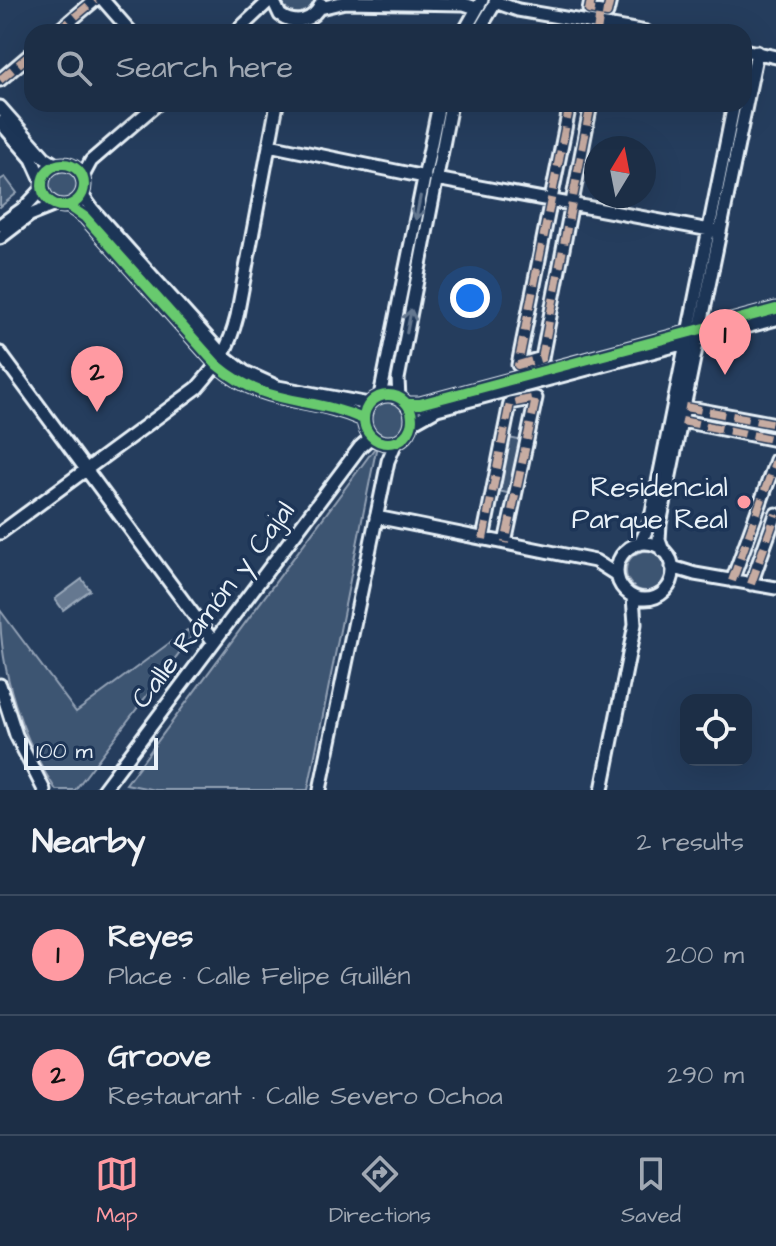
<!DOCTYPE html>
<html lang="en">
<head>
<meta charset="utf-8">
<style>
  body { margin:0; font-family:"Architects Daughter",sans-serif; background:#25364d; color:#f1f3f6 }
  .controls { position:absolute; right:24px; bottom:24px; display:grid; overflow:hidden; border-radius:16px; box-shadow:0 8px 32px #0002 }
  .controls button { width:72px; height:72px; display:grid; place-items:center; padding:0; border:0; border-bottom:2px solid #3a4a5f; background:#1c2e46; color:#f1f3f6; font:40px sans-serif }
  .compass { position:absolute; left:584px; top:136px; width:72px; height:72px; border-radius:50%; background:#1c2e46; box-shadow:0 8px 32px #0002; rotate:10deg }
  .scale { position:absolute; left:24px; bottom:20px; width:134px; box-sizing:border-box; padding-left:8px; border:4px solid #e8f1f8; border-top:0; font-size:22px; line-height:28px; white-space:nowrap; color:#e8f1f8; -webkit-text-stroke:6px #1d3557; paint-order:stroke }
  .you { position:absolute; left:470px; top:298px; width:28px; height:28px; margin:-20px; border:6px solid #fff; border-radius:50%; background:#1a73e8; box-shadow:0 0 0 12px #1a73e833 }
  .badge { display:grid; place-items:center; width:52px; height:52px; border-radius:50%; background:#ff9aa2; color:#111; font-size:26px; font-weight:700 }
  .pin { position:absolute; translate:-50% -66px; filter:drop-shadow(0 2px 4px #0008) }
  .pin::after { content:''; position:absolute; top:42px; width:28px; height:24px; background:inherit; clip-path:polygon(0 0,100% 0,50% 100%) }
  .list { margin:0; padding:0; list-style:none }
  h2 { display:flex; justify-content:space-between; align-items:center; height:104px; margin:0; padding:0 32px; font-size:34px }
  h2 small { font-size:26px; font-weight:400; color:#a0a8b3 }
  .list li { display:grid; grid-template-columns:52px 1fr auto; gap:24px; align-items:center; box-sizing:border-box; height:120px; padding:0 32px; border-top:2px solid #3a4a5f }
  .list b { display:block; font-size:30px; white-space:nowrap }
  .list p { margin:0; font-size:26px; white-space:nowrap; color:#a0a8b3 }
  .list em { font-size:26px; font-style:normal; color:#a0a8b3 }
  .icon { flex:none; width:44px; height:44px; fill:none; stroke:currentColor; stroke-width:2; stroke-linecap:round; stroke-linejoin:round }
  .map { position:relative; flex:none; width:776px; height:790px; overflow:hidden }
  .search { position:absolute; background:#1c2e46; box-shadow:0 8px 32px #0002; left:24px; right:24px; top:24px; height:88px; display:flex; align-items:center; gap:20px; box-sizing:border-box; padding:0 28px; border-radius:24px; color:#a0a8b3; font-size:30px }
  .sheet { height:344px; background:#1c2e46 }
  nav { display:flex; justify-content:space-around; align-items:center; box-sizing:border-box; height:112px; border-top:2px solid #3a4a5f; background:#1c2e46; font-size:22px; color:#a0a8b3 }
  nav a { display:grid; justify-items:center; gap:4px }
  nav .on { color:#ff9aa2 }
  .map>svg:first-child { display:block }
</style>
</head>
<body>
<div class="map">
<svg width="776" height="790" viewBox="0 0 776 790">
  <rect width="100%" height="100%" fill="#253d5d"/>
  <filter id="ink" filterUnits="userSpaceOnUse"><feTurbulence type="fractalNoise" baseFrequency=".0125" numOctaves="2"/><feDisplacementMap in="SourceGraphic" scale="16" xChannelSelector="R" yChannelSelector="G"/><feConvolveMatrix kernelMatrix="1 2 1 2 8 2 1 2 1" color-interpolation-filters="sRGB"/></filter>
  <g filter="url(#ink)">
    <path fill="#3e5472" stroke="#93a2b5" stroke-width="2" d="M 281,0 L 315,0 L 310,10 C 298,18 286,14 281,0 Z
      M49 185a14 14 0 1 1 28 0a14 14 0 1 1-28 0Z
      M 5,177 L 17,193 L 0,207 L 0,180 Z
      M371 419a17 17 0 1 1 34 0a17 17 0 1 1-34 0Z
      M 509,438 L 523,441 L 512,494 L 498,491 Z
      M 377,445 L 308,790 L 155,790 L 126,784 Z
      M626 571a20 20 0 1 1 40 0a20 20 0 1 1-40 0Z
      M 0,610 L 76,712 L 187,630 L 192,636 L 75,790 L 56,790 C 22,739 0,672 0,610 Z"/>
    <path fill="#657890" stroke="#99a8ba" stroke-width="2" d="M 82,579 L 90,590 L 63,610 L 55,599 Z"/>
    <g fill="none" stroke-linecap="round" stroke-linejoin="round">
      <defs>
        <path id="minor" d="M 103,0 L 131,32
          M 273,0 L 280,15 C 296,26 313,21 321,4
          M 591,0 L 589,10 L 607,13 L 610,0
          M 495,2 L 518,10 L 646,32
          M 320,8 L 345,2 L 464,4 L 476,8
          M 57,32 L 95,0
          M 236,32 L 270,0
          M 464,32 L 482,0
          M 478,32 L 497,0
          M 744,50 L 776,57
          M 0,80 L 32,53
          M 570,104 L 518,365 L 542,358 L 591,104
          M 0,107 L 45,158 L 56,165
          M 0,122 L 32,159 L 42,181
          M 269,145 L 425,177
          M42 185a21 21 0 1 1 42 0a21 21 0 1 1-42 0Z
          M 83,176 L 91,161 L 157,104
          M 436,179 L 715,231
          M 82,195 L 93,210 L 223,355 L 245,372 L 278,387 L 369,404
          M 69,206 L 85,217 L 217,365 C 267,408 310,395 363,419
          M 0,225 L 25,207 L 42,189
          M 0,238 L 30,215 L 55,205
          M 0,353 L 213,641
          M364 419a24 24 0 1 1 48 0a24 24 0 1 1-48 0Z
          M 380,396 L 439,104
          M 399,398 L 398,379 L 451,104
          M 407,404 L 420,404 L 776,309
          M 685,407 L 776,424
          M 682,421 L 776,440
          M 412,423 L 437,409 L 776,319
          M 376,517 L 595,561 L 617,575
          M 0,533 L 197,388 C 219,363 229,349 237,316 L 277,104
          M 483,539 L 510,403 L 536,398 L 505,543
          M617 571a28 28 0 1 1 56 0a28 28 0 1 1-56 0Z
          M 640,544 L 650,522 L 734,104
          M 663,551 L 659,540 L 660,524 L 757,52
          M 672,567 L 695,574 L 776,588
          M 732,581 L 776,460
          M 751,584 L 776,514
          M 0,685 L 16,735 L 44,790
          M 103,790 L 360,447 L 371,437
          M 320,790 L 388,461 L 396,442
          M 602,790 L 635,624 L 633,597"/>
      </defs>
      <use href="#minor" stroke="#e8f1f8" stroke-width="17"/>
      <use href="#minor" stroke="#1d3557" stroke-width="11"/>
      <path stroke="#c7aca2" stroke-width="8" stroke-dasharray="16 8" stroke-linecap="butt" d="M 591,0 L 589,10 L 607,13 L 610,0
        M 57,32 L 95,0
        M 597,32 L 600,12
        M 0,80 L 32,53
        M 570,104 L 518,365 L 542,358 L 591,104
        M 685,407 L 776,424
        M 682,421 L 776,440
        M 483,539 L 510,403 L 536,398 L 505,543
        M 732,581 L 776,460
        M 751,584 L 776,514"/>
      <defs>
        <path id="cycleway" d="M42 185a21 21 0 1 1 42 0a21 21 0 1 1-42 0Z
          M 69,206 L 85,217 L 217,365 C 267,408 310,395 363,419
          M364 419a24 24 0 1 1 48 0a24 24 0 1 1-48 0Z
          M 407,404 L 420,404 L 776,309"/>
      </defs>
      <use href="#cycleway" stroke="#1d3557" stroke-width="15"/>
      <use href="#cycleway" stroke="#67ca6e" stroke-width="10"/>
    </g>
    <defs><path id="oneway-shaft" d="M-6 0H5M1.5-3L5.5 0L1.5 3" fill="none" stroke-width="1.6" stroke-linecap="round" stroke-linejoin="round" transform="scale(2)"/></defs>
    <g stroke="#64778f">
      <use href="#oneway-shaft" transform="translate(418 208) rotate(101)"/>
      <use href="#oneway-shaft" transform="translate(409 321) rotate(-79)"/>
    </g>
  </g>
  <circle fill="#ff9aa2" stroke="#1d3557" stroke-width="3" cx="744" cy="502" r="8"/>
  <g text-anchor="middle" stroke-width="7" stroke-linejoin="round" paint-order="stroke">
    <g font-size="28" fill="#e8f1f8" stroke="#1d3557" text-anchor="end">
      <text x="728" y="496">Residencial<tspan x="728" dy="32">Parque Real</tspan></text>
    </g>
    <g font-size="28" fill="#e8f1f8" stroke="#1d3557">
      <text transform="translate(212 604) rotate(-53)" y="10">Calle Ramón y Cajal</text>
    </g>
  </g>
</svg>
<div class="controls">
<button><svg class="icon" aria-label="locate" viewBox="0 0 24 24"><circle cx="12" cy="12" r="6"/><path d="M12 2v4M12 18v4M2 12h4M18 12h4"/></svg></button>
</div>
<svg class="compass" viewBox="-18 -18 36 36"><path d="M0-13l5 13h-10z" fill="#e53935"/><path d="M0 13l5-13h-10z" fill="#a0a8b3"/></svg>
<div class="scale">100 m</div>
<div class="you"></div>
<div class="pin badge" style="left:725px;top:375px">1</div>
<div class="pin badge" style="left:97px;top:412px">2</div>
<div class="search"><svg class="icon" aria-label="search" viewBox="0 0 24 24"><circle cx="10" cy="10" r="6"/><path d="M15 15l6 6"/></svg>Search here</div>
</div>
<section class="sheet">
<h2>Nearby<small>2 results</small></h2>
<ul class="list">
<li><span class="badge">1</span><div><b>Reyes</b><p>Place · Calle Felipe Guillén</p></div><em>200 m</em></li>
<li><span class="badge">2</span><div><b>Groove</b><p>Restaurant · Calle Severo Ochoa</p></div><em>290 m</em></li>
</ul>
</section>
<nav>
<a class="on"><svg class="icon" aria-label="map" viewBox="0 0 24 24"><path d="M3 6l6-2 6 2 6-2v14l-6 2-6-2-6 2zM9 4v14M15 6v14"/></svg>Map</a>
<a><svg class="icon" aria-label="directions" viewBox="0 0 24 24"><path d="M12 3l9 9-9 9-9-9zM9 14v-3h6M13 9l2 2-2 2"/></svg>Directions</a>
<a><svg class="icon" aria-label="saved" viewBox="0 0 24 24"><path d="M7 4h10v16l-5-4-5 4z"/></svg>Saved</a>
</nav>
</body>
</html>
